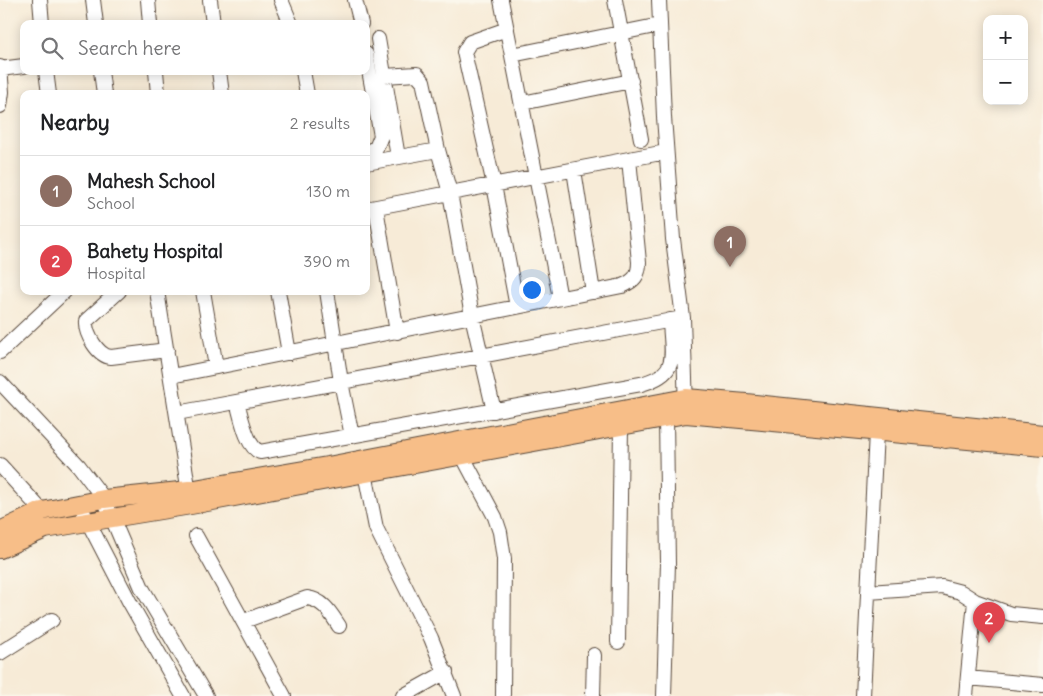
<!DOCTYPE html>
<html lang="en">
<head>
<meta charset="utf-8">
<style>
  body { margin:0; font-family:Delius,sans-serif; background:#f6f6f6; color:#202124 }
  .controls { position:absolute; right:15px; top:15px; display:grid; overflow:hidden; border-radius:10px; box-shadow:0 2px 12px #0003 }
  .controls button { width:45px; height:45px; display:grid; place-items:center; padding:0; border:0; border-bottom:1px solid #e0e0e0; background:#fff; color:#202124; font:25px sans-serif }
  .you { position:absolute; left:531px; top:289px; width:18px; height:18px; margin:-12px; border:4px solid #fff; border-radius:50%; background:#1a73e8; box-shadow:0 0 0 8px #1a73e833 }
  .badge { display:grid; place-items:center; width:32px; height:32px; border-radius:50%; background:#ea580c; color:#fff; font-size:16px; font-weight:700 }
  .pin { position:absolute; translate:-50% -41px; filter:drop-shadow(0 1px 2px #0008) }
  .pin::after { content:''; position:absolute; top:26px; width:18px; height:15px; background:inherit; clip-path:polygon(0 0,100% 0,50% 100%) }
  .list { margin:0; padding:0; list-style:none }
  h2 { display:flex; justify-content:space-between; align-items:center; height:65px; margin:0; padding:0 20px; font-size:21px }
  h2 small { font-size:16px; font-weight:400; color:#757577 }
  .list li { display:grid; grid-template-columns:32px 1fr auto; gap:15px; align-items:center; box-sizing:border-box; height:70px; padding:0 20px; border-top:1px solid #e0e0e0 }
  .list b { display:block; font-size:19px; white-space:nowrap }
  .list p { margin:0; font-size:16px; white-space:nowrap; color:#757577 }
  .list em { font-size:16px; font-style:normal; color:#757577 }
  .icon { flex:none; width:28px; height:28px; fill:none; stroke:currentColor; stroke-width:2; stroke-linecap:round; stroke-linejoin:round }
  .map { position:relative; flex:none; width:1043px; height:696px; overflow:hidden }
  .search { position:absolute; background:#fff; box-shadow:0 2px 12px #0003; left:20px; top:20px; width:350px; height:55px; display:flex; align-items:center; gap:12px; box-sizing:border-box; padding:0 18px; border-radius:10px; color:#757577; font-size:19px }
  .panel { position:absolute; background:#fff; box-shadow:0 2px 12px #0003; left:20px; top:90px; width:350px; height:205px; border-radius:10px }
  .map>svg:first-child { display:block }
</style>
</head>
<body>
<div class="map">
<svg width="1043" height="696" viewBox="0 0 1043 696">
  <rect width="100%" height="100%" fill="#fbf7ec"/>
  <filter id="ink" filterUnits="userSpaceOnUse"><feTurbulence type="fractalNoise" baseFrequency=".02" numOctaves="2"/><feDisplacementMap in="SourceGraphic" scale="10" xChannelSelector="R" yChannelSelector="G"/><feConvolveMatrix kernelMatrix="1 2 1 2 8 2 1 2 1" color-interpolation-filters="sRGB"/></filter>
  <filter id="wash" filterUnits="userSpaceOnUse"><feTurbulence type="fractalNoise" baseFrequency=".0096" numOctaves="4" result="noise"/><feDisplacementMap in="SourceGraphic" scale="20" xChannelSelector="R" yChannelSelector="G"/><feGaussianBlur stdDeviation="1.12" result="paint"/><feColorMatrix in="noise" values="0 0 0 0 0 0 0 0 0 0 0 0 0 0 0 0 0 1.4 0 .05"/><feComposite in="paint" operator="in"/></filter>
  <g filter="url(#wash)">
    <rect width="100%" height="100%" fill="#f7ebd7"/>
  </g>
  <g filter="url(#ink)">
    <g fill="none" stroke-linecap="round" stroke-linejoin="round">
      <defs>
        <path id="minor" d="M 40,0 L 42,24
          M 93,0 L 96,24
          M 148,0 L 150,24
          M 210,0 L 213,24
          M 281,0 L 291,24
          M 355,0 L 361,24
          M 501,0 L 560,298
          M 615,0 L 641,139
          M 659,0 L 664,117 L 673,239 L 683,318 L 686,408
          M 507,29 L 470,42 L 464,52 L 494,185 L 517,307
          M 378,39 L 398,157
          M 366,54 L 381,136 L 376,148 L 366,152
          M 512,55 L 660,25
          M 0,67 L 2,92 L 0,106
          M 0,69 L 24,66
          M 46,71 L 49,94
          M 101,71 L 104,94
          M 156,71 L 158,94
          M 219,71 L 222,94
          M 303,71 L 307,94
          M 384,76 L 417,74 L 423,81 L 438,150 L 450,193 L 472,316 L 494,411
          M 522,103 L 631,81
          M 366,163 L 438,150
          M 574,170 L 593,292
          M 376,208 L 397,332
          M 366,209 L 666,152
          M 119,291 L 86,321 C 85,334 98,356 111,357 L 167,350
          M 157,291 L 190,499
          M 203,291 L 216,367
          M 278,291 L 289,353
          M 327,291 L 341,382 L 352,436
          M 0,352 L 65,291
          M 171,376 L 622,286 C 634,281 639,276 639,262 L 629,159
          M 0,382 L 79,466 L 104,499 L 142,588 L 206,696
          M 237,402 C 241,415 246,447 260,452 L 641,384 C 681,373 671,355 670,320
          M 177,413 L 683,318
          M 462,455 L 495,517 L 500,532 L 504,559 L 503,696
          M 0,465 L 42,511
          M 365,473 L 376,528 L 431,638 L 454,696
          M 84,514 L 129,601 L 183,696
          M 196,536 L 284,696
          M 868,592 L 942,587 L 961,592 L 975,601 L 1011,614 L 1043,617
          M 244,621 L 307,598 C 324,600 331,614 339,626
          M 618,642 L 621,426
          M 0,653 L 52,620
          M 968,678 L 1043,685
          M 403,696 L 446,672
          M 593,696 L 594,655
          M 664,696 L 668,563 L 666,418
          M 863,696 L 876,432
          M 966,696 L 975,601"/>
        <path id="major" d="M 0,531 L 42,511 L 104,499 L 189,490 L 333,465 L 686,398 L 746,403 L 1043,434
          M 0,549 L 45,529 L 191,505 L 686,414 L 1043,447"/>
        <path id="highway" d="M 946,438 L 948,425"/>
      </defs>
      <use href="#minor" stroke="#57473a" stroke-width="16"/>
      <use href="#major" stroke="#57473a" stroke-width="20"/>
      <use href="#highway" stroke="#57473a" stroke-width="22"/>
      <use href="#minor" stroke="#fff" stroke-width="14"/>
      <use href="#major" stroke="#f7be88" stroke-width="18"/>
      <use href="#highway" stroke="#f7be88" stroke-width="20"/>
    </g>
  </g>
</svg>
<div class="controls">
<button>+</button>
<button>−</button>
</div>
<div class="you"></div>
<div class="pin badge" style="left:730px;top:267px;background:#8d6e63">1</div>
<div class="pin badge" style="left:989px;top:643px;background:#e0444e">2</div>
<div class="search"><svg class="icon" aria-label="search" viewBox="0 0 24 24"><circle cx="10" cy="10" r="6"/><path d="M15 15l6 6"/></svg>Search here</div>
<section class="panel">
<h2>Nearby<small>2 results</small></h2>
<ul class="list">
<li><span class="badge" style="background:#8d6e63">1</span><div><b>Mahesh School</b><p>School</p></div><em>130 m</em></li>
<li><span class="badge" style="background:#e0444e">2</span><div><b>Bahety Hospital</b><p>Hospital</p></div><em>390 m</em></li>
</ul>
</section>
</div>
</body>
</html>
